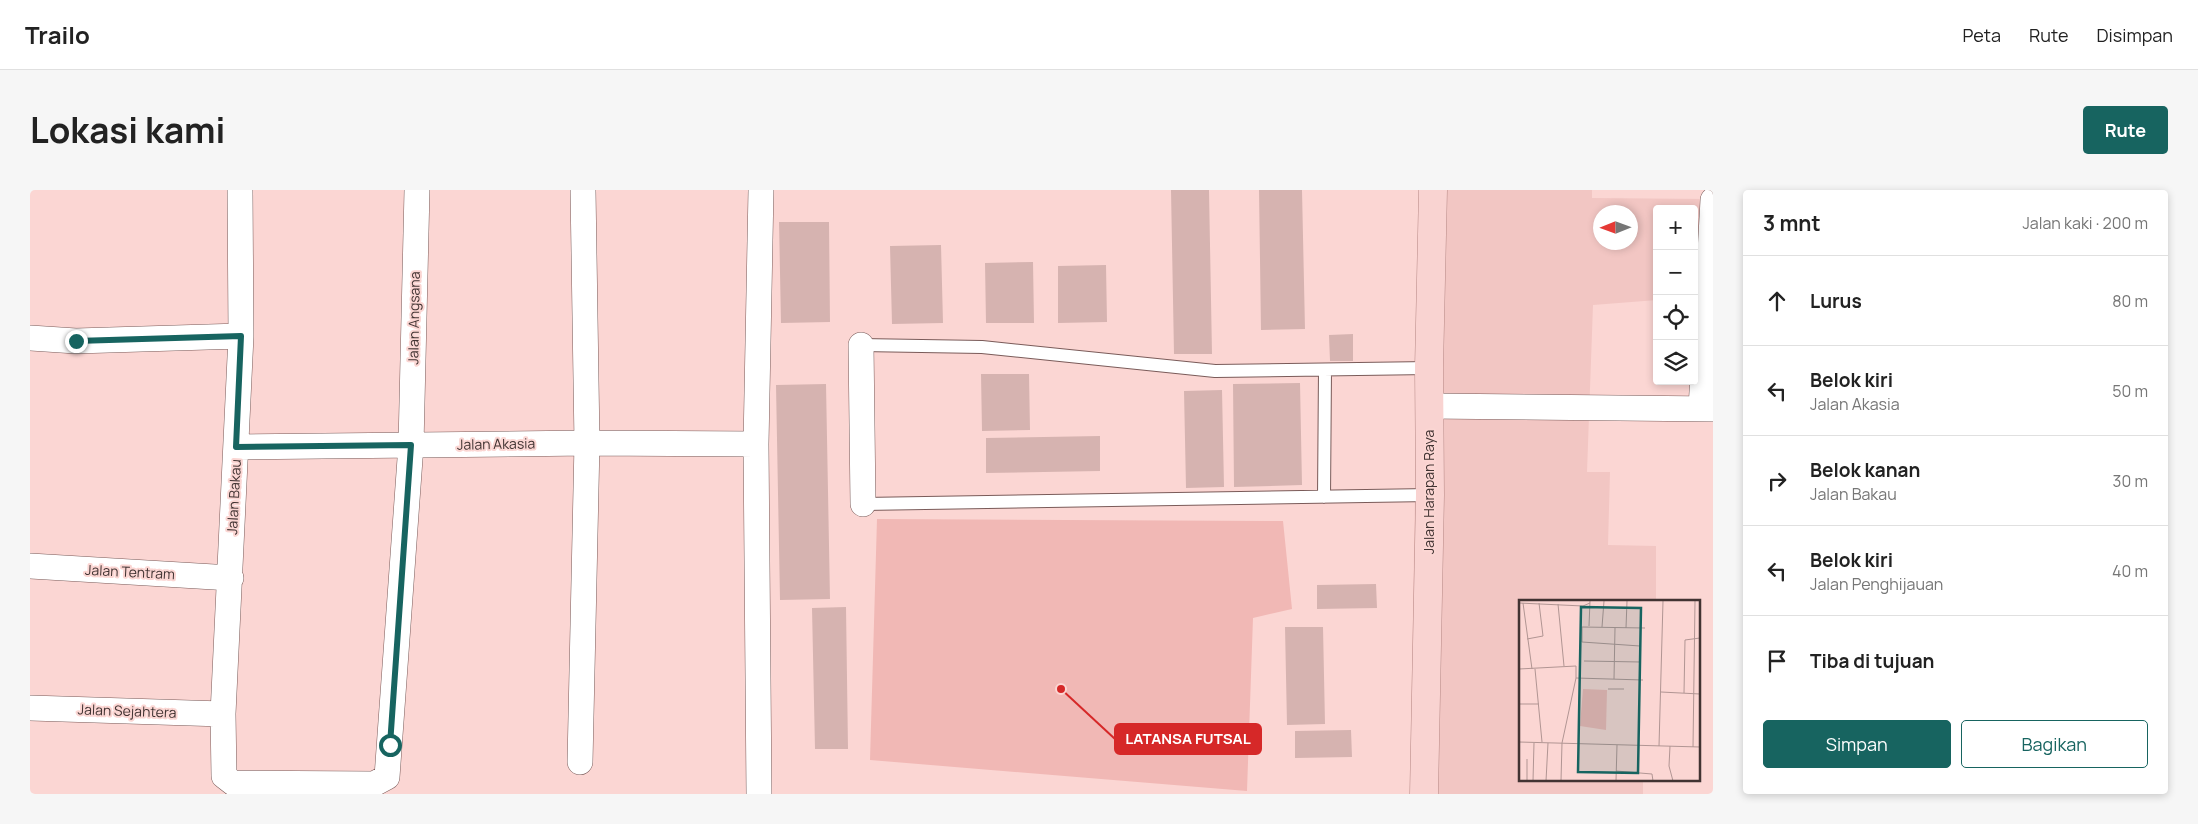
<!DOCTYPE html>
<html lang="id">
<head>
<meta charset="utf-8">
<style>
  body { margin:0; font-family:Manrope,sans-serif; background:#f6f6f6; color:#222 }
  .controls { position:absolute; right:15px; top:15px; display:grid; overflow:hidden; border-radius:5px; box-shadow:0 2px 8px #0003 }
  .controls button { width:45px; height:45px; display:grid; place-items:center; padding:0; border:0; border-bottom:1px solid #e0e0e0; background:#fff; color:#222; font:25px sans-serif }
  .compass { position:absolute; left:1563px; top:15px; width:45px; height:45px; border-radius:50%; background:#fff; box-shadow:0 2px 8px #0003; rotate:269deg }
  .stop { position:absolute; width:15px; height:15px; margin:-11px; border:4px solid #176460; border-radius:50%; background:#fff }
  .stop.end { background:#176460; border-color:#fff; box-shadow:0 1px 5px #0008 }
  .list { margin:0; padding:0; list-style:none }
  h2 { display:flex; justify-content:space-between; align-items:center; height:65px; margin:0; padding:0 20px; font-size:21px }
  h2 small { font-size:16px; font-weight:400; color:#767676 }
  .list li { display:grid; grid-template-columns:32px 1fr auto; gap:15px; align-items:center; box-sizing:border-box; height:90px; padding:0 20px; border-top:1px solid #e0e0e0 }
  .list b { display:block; font-size:19px; white-space:nowrap }
  .list p { margin:0; font-size:16px; white-space:nowrap; color:#767676 }
  .list em { font-size:16px; font-style:normal; color:#767676 }
  .actions { display:flex; gap:10px; padding:15px 20px }
  .actions a { flex:1; padding:11px 0; border:1px solid #176460; border-radius:5px; text-align:center; font-size:18px; color:#176460 }
  .actions .main { background:#176460; color:#fff }
  .icon { flex:none; width:28px; height:28px; fill:none; stroke:currentColor; stroke-width:2; stroke-linecap:round; stroke-linejoin:round }
  .map { position:relative; flex:none; width:1683px; height:604px; overflow:hidden; border-radius:5px }
  header { display:flex; align-items:center; gap:30px; box-sizing:border-box; height:70px; padding:0 25px; background:#fff; border-bottom:1px solid #e0e0e0 }
  header strong { font-size:24px }
  nav { display:flex; gap:28px; margin-inline-start:auto; font-size:18px }
  .intro { display:flex; align-items:center; justify-content:space-between; box-sizing:border-box; height:120px; padding:0 30px }
  h1 { margin:0; font-size:35px }
  .button { padding:12px 22px; border-radius:5px; background:#176460; color:#fff; font-size:18px; font-weight:700 }
  main { display:flex; gap:30px; padding:0 30px }
  aside { flex:1; background:#fff; border-radius:5px; box-shadow:0 2px 8px #0003 }
  .map>svg:first-child { display:block }
</style>
</head>
<body>
<header>
<strong>Trailo</strong>
<nav><a>Peta</a><a>Rute</a><a>Disimpan</a></nav>
</header>
<div class="intro"><h1>Lokasi kami</h1><a class="button">Rute</a></div>
<main>
<div class="map">
<svg width="1683" height="604" viewBox="0 0 1683 604">
  <rect width="100%" height="100%" fill="#fbd6d3"/>
  <path fill="#f2c6c3" fill-rule="evenodd" d="M 1390,0 L 1562,0 L 1562,8 L 1680,9 L 1675,107 L 1664,108 L 1664,19 L 1627,19 L 1627,110 L 1563,115 L 1557,282 L 1580,282 L 1578,355 L 1626,356 L 1626,411 L 1490,412 L 1490,590 L 1613,590 L 1613,604 L 1380,604 ZM 1570,22 L 1600,22 L 1600,52 L 1570,52 Z"/>
  <path fill="#f1b8b5" d="M 847,329 L 1253,331 L 1262,419 L 1223,428 L 1217,601 L 840,570 Z"/>
  <path fill="#d6b3b0" d="M 1141,0 L 1179,0 L 1182,164 L 1144,164 Z
    M 1229,0 L 1272,0 L 1275,139 L 1231,140 Z
    M 749,32 L 799,32 L 800,132 L 751,133 Z
    M 911,55 L 913,133 L 862,134 L 860,56 Z
    M 1003,72 L 1004,133 L 956,133 L 955,73 Z
    M 1076,75 L 1077,132 L 1028,133 L 1028,76 Z
    M 1323,144 L 1323,171 L 1300,171 L 1299,145 Z
    M 951,184 L 999,184 L 1000,240 L 952,241 Z
    M 1270,193 L 1272,295 L 1204,297 L 1203,194 Z
    M 796,194 L 800,409 L 750,410 L 746,195 Z
    M 1192,200 L 1194,297 L 1156,298 L 1154,201 Z
    M 1070,246 L 1070,281 L 956,283 L 956,248 Z
    M 1346,394 L 1347,418 L 1287,419 L 1287,395 Z
    M 816,417 L 818,559 L 785,559 L 782,418 Z
    M 1255,437 L 1293,437 L 1295,534 L 1257,535 Z
    M 1321,540 L 1322,567 L 1265,568 L 1265,541 Z"/>
  <g fill="none" stroke-linecap="round" stroke-linejoin="round">
    <defs>
      <path id="lane" d="M 831,155 L 952,157 L 1185,181 L 1399,178
        M 1294,307 L 1295,180
        M 833,314 L 1400,305"/>
      <path id="street" d="M 210,0 L 211,146 L 193,524 L 194,586 L 203,593 L 344,594 L 357,587 L 381,255 L 387,0
        M 0,148 L 46,151 L 211,146
        M 831,155 L 833,314
        M 1400,216 L 1683,219
        M 1671,219 L 1683,10
        M 206,257 L 557,253 L 726,254
        M 0,376 L 201,388
        M 0,518 L 193,524
        M 550,572 L 557,253 L 553,0
        M 729,604 L 726,254 L 731,0"/>
      <path id="primary" d="M 1394,604 L 1400,305 L 1399,178 L 1403,0"/>
    </defs>
    <use href="#lane" stroke="#7a5b59" stroke-width="14"/>
    <use href="#street" stroke="#7a5b59" stroke-width="26"/>
    <use href="#primary" stroke="#b68885" stroke-width="29"/>
    <use href="#lane" stroke="#fff" stroke-width="12"/>
    <use href="#street" stroke="#fff" stroke-width="25"/>
    <use href="#primary" stroke="#f9d3d1" stroke-width="28"/>
  </g>
  <g fill="none" stroke-linecap="round" stroke-linejoin="round">
    <path stroke="#176460" stroke-width="6" d="M 46,151 L 211,146 L 206,257 L 381,255 L 360,555"/>
  </g>
  <g text-anchor="middle" stroke-width="4" stroke-linejoin="round" paint-order="stroke">
    <g font-size="14" fill="#413332" stroke="#fbd6d3">
      <text transform="translate(384 128) rotate(-89)" y="5">Jalan Angsana</text>
      <text transform="translate(466 254) rotate(-1)" y="5">Jalan Akasia</text>
      <text transform="translate(1399 302) rotate(-90)" y="5">Jalan Harapan Raya</text>
      <text transform="translate(204 307) rotate(-87)" y="5">Jalan Bakau</text>
      <text transform="translate(100 382) rotate(3)" y="5">Jalan Tentram</text>
      <text transform="translate(97 521) rotate(2)" y="5">Jalan Sejahtera</text>
    </g>
  </g>
  <g transform="translate(1489 410)">
    <rect width="181" height="181" fill="#fbd6d3"/>
    <path d="M 64,89 L 88,90 L 87,130 L 61,126 Z" fill="#f1b8b5"/>
    <path fill="none" stroke="#b19593" stroke-width="1" d="M 0,3 L 64,6 L 71,3M 4,3 L 13,69M 39,4 L 45,66M 70,26 L 71,1M 83,27 L 85,1M 107,28 L 108,1M 8,39 L 24,36 L 20,3M 121,46 L 63,42 L 63,27 L 126,28M 65,61 L 122,62M 0,69 L 57,66 L 57,78M 16,69 L 23,142M 95,79 L 96,28M 89,89 L 105,89M 142,92 L 181,94M 165,93 L 166,40 L 181,38M 0,104 L 20,104M 0,142 L 181,147M 140,146 L 144,1M 151,146 L 150,166 L 154,181M 174,147 L 176,1M 97,171 L 133,174 L 134,181M 8,181 L 8,159M 14,181 L 15,143M 27,181 L 29,143M 42,181 L 43,143 L 57,78 L 124,80M 97,181 L 98,145"/>
    <path fill="#176460" fill-opacity="0.15" stroke="#176460" stroke-width="2.5" d="M 62,7 L 122,8 L 119,173 L 59,172 Z"/>
    <rect width="181" height="181" fill="none" stroke="#413332" stroke-width="2.5"/>
  </g>
  <path fill="none" stroke="#d62828" stroke-width="2" d="M1031 499L1085 549"/>
  <circle fill="#d62828" stroke="#fbd6d3" stroke-width="2" cx="1031" cy="499" r="5"/>
  <rect fill="#d62828" stroke="#d62828" stroke-width="2" x="1085" y="534" width="146" height="30" rx="5"/>
  <g font-size="15" text-anchor="middle" font-weight="bold" fill="#fff">
    <text x="1158" y="554">LATANSA FUTSAL</text>
  </g>
</svg>
<div class="controls">
<button>+</button>
<button>−</button>
<button><svg class="icon" aria-label="locate" viewBox="0 0 24 24"><circle cx="12" cy="12" r="6"/><path d="M12 2v4M12 18v4M2 12h4M18 12h4"/></svg></button>
<button><svg class="icon" aria-label="layers" viewBox="0 0 24 24"><path d="M12 4l9 5-9 5-9-5zM3 14l9 5 9-5"/></svg></button>
</div>
<svg class="compass" viewBox="-18 -18 36 36"><path d="M0-13l5 13h-10z" fill="#e53935"/><path d="M0 13l5-13h-10z" fill="#767676"/></svg>
<div class="stop" style="left:360px;top:555px"></div>
<div class="stop end" style="left:46px;top:151px"></div>
</div>
<aside>
<h2>3 mnt<small>Jalan kaki · 200 m</small></h2>
<ul class="list">
<li><svg class="icon" aria-label="ahead" viewBox="0 0 24 24"><path d="M12 20V5M6 11l6-6 6 6"/></svg><div><b>Lurus</b></div><em>80 m</em></li>
<li><svg class="icon" aria-label="left" viewBox="0 0 24 24"><path d="M17 20v-9H6M10 6l-5 5 5 5"/></svg><div><b>Belok kiri</b><p>Jalan Akasia</p></div><em>50 m</em></li>
<li><svg class="icon" aria-label="right" viewBox="0 0 24 24"><path d="M7 20v-9h11M14 6l5 5-5 5"/></svg><div><b>Belok kanan</b><p>Jalan Bakau</p></div><em>30 m</em></li>
<li><svg class="icon" aria-label="left" viewBox="0 0 24 24"><path d="M17 20v-9H6M10 6l-5 5 5 5"/></svg><div><b>Belok kiri</b><p>Jalan Penghijauan</p></div><em>40 m</em></li>
<li><svg class="icon" aria-label="arrive" viewBox="0 0 24 24"><path d="M6 21V4h12l-3 4 3 4H6"/></svg><div><b>Tiba di tujuan</b></div></li>
</ul>
<div class="actions"><a class="main">Simpan</a><a>Bagikan</a></div>
</aside>
</main>
</body>
</html>
